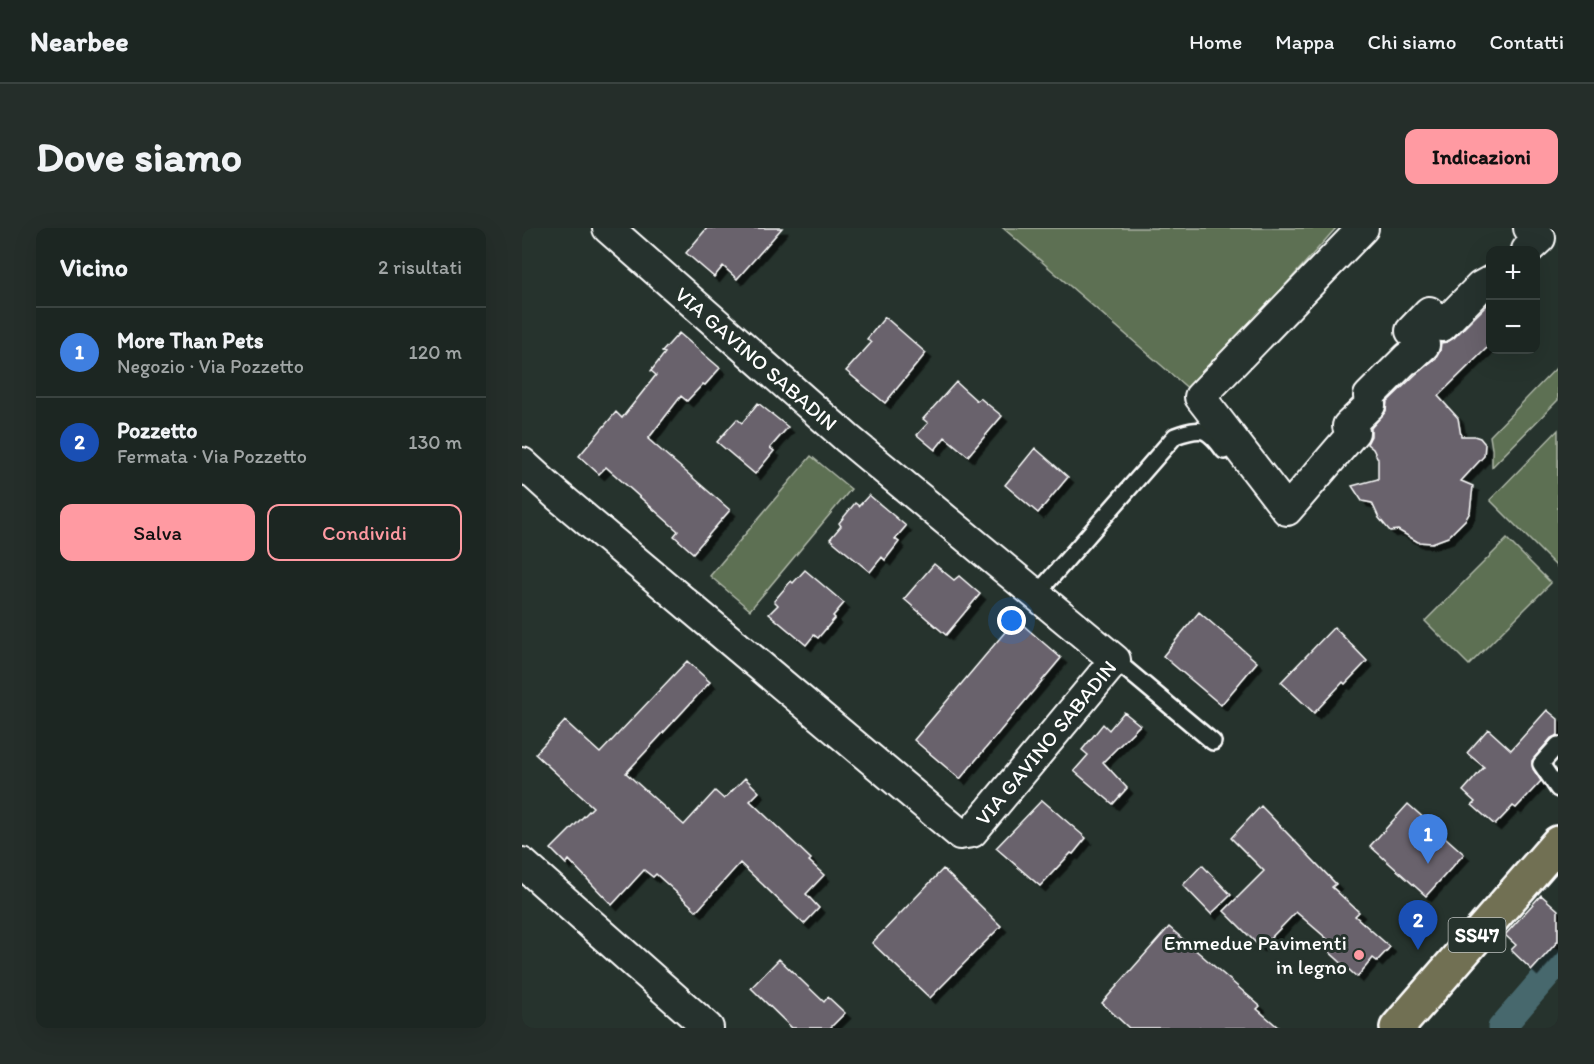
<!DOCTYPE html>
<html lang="it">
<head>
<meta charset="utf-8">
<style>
  body { margin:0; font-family:Itim,sans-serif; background:#252e2a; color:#f1f3f6 }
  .controls { position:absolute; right:18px; top:18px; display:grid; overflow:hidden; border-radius:12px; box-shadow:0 6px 24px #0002 }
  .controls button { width:54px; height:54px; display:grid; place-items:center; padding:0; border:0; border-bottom:2px solid #3a4340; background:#1c2622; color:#f1f3f6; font:30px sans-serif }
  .you { position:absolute; left:490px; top:393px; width:21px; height:21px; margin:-15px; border:4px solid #fff; border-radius:50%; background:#1a73e8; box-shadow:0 0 0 9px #1a73e833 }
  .badge { display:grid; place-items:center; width:39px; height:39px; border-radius:50%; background:#ff9aa2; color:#fff; font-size:20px; font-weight:700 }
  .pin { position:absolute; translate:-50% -50px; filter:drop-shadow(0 2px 3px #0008) }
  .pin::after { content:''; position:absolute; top:32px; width:21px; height:18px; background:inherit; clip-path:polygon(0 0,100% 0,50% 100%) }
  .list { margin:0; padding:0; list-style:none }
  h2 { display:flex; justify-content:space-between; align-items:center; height:78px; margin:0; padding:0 24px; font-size:26px }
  h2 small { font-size:20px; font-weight:400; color:#a0a5a5 }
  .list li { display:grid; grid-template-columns:39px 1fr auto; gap:18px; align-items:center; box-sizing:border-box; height:90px; padding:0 24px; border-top:2px solid #3a4340 }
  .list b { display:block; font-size:22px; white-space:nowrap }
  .list p { margin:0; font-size:20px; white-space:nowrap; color:#a0a5a5 }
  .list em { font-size:20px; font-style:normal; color:#a0a5a5 }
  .actions { display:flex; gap:12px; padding:18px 24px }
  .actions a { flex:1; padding:14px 0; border:2px solid #ff9aa2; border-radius:12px; text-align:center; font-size:21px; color:#ff9aa2 }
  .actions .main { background:#ff9aa2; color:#111 }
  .map { position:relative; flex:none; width:1036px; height:800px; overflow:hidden; border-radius:12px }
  header { display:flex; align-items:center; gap:36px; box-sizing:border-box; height:84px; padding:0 30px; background:#1c2622; border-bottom:2px solid #3a4340 }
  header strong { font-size:28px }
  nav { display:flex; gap:33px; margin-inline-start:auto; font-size:21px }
  .intro { display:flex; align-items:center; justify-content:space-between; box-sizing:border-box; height:144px; padding:0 36px }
  h1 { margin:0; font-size:42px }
  .button { padding:15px 27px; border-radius:12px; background:#ff9aa2; color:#111; font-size:21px; font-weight:700 }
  main { display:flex; gap:36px; padding:0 36px }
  aside { flex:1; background:#1c2622; border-radius:12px; box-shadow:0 6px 24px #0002 }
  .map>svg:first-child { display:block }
</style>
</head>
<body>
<header>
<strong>Nearbee</strong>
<nav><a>Home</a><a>Mappa</a><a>Chi siamo</a><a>Contatti</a></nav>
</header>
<div class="intro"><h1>Dove siamo</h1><a class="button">Indicazioni</a></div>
<main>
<aside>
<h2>Vicino<small>2 risultati</small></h2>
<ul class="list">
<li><span class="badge" style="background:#3f7fe0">1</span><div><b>More Than Pets</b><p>Negozio · Via Pozzetto</p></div><em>120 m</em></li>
<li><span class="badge" style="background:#1a4fb4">2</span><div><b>Pozzetto</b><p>Fermata · Via Pozzetto</p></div><em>130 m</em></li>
</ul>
<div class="actions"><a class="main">Salva</a><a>Condividi</a></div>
</aside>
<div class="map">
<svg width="1036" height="800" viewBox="0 0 1036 800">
  <defs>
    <filter id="shadow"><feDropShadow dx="5.5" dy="5.5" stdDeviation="0" flood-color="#0009"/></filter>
  </defs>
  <rect width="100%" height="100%" fill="#26332d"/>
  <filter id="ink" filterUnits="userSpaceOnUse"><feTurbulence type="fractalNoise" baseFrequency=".0167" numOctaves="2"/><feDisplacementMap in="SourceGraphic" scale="12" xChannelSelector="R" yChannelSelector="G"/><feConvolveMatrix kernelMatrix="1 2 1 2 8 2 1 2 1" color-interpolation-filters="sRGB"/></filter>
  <g filter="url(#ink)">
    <path fill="#5d6f52" stroke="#aeb7a8" stroke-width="1.5" d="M 481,0 L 814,0 L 669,163 Z
      M 1036,138 L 1036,172 L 970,239 L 970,221 L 968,208 Z
      M 1036,202 L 1036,340 L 968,272 Z
      M 289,228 L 329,261 L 228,382 L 188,348 Z
      M 985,311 L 1029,355 L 947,437 L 903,393 Z"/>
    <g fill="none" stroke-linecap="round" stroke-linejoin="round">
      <path stroke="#46686d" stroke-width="27" d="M 979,800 L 1036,734"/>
    </g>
    <path fill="#69626c" stroke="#fff" stroke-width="1.5" filter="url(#shadow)" d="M 185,0 L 260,0 L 215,51 L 201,38 L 192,49 L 164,25 Z
      M 969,73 L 969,116 L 916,168 L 936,190 L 939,208 L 952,208 L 958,210 L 963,216 L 962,228 L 939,253 L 951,258 L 948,284 L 944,291 L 926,309 L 910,315 L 896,314 L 876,302 L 868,303 L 857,290 L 850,275 L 840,273 L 830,258 L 856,251 L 856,231 L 851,221 L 845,216 L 849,208 L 849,200 L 864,183 L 865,174 L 894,146 L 914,130 L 918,123 L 919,115 L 925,114 L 932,110 Z
      M 363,89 L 404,125 L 363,175 L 324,143 L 349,115 L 345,111 Z
      M 157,105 L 198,140 L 183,157 L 181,156 L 165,173 L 159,168 L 126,211 L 208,282 L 171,325 L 152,308 L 156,303 L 84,239 L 77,246 L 57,228 L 94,184 L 100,190 L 134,147 L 129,143 L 143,125 L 140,124 Z
      M 434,154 L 455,173 L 458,170 L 480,188 L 446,228 L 423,209 L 413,222 L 395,207 L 406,195 L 401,191 Z
      M 236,175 L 266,199 L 248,220 L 252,223 L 233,246 L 195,214 L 215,191 L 220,195 Z
      M 513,220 L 546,249 L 516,285 L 483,257 Z
      M 347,267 L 384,298 L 373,311 L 377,314 L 363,332 L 360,329 L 348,344 L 308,311 L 319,298 L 317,295 L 333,275 L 337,278 Z
      M 412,336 L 432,352 L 437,348 L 458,366 L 424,407 L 382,371 Z
      M 283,342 L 322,375 L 311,388 L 313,390 L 296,410 L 292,407 L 284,417 L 247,386 L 256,377 L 252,373 L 269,353 L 271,355 Z
      M 677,384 L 735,434 L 699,477 L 641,428 Z
      M 494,391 L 539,430 L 438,551 L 392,512 Z
      M 812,399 L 845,433 L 823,456 L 821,454 L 792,485 L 759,454 Z
      M 165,433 L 188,454 L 104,545 L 162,597 L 193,563 L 202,571 L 223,550 L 237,564 L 228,573 L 289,631 L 287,633 L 302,647 L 284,666 L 297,680 L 282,696 L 218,635 L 175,683 L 134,646 L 131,649 L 122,642 L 90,677 L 47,632 L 44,636 L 29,621 L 71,579 L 13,526 L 43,493 L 78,525 Z
      M 1025,482 L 1036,491 L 1036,507 L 1029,510 L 1010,533 L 1011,541 L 1019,553 L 994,580 L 991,578 L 973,597 L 950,577 L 953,574 L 941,563 L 962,539 L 945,525 L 966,501 L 989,522 Z
      M 602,484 L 618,497 L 581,534 L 605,560 L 591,576 L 552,543 L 566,527 L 560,522 L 581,496 L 587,502 Z
      M 520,572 L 564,610 L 551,626 L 549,625 L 518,658 L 474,620 Z
      M 886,576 L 942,626 L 904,668 L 848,618 Z
      M 739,578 L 814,656 L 810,659 L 837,684 L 833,688 L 868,719 L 855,733 L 851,730 L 835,749 L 804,721 L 810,715 L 774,684 L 742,717 L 740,715 L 737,718 L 702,683 L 742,643 L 709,610 Z
      M 680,637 L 709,667 L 689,686 L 661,657 Z
      M 421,641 L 479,698 L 408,770 L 350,715 Z
      M 1019,667 L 1036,682 L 1036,713 L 1010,742 L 989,722 L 994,717 L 983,707 Z
      M 647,699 L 738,778 L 735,781 L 757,800 L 607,800 L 580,775 Z
      M 257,731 L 302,774 L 306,769 L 323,785 L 308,800 L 270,800 L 229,760 Z"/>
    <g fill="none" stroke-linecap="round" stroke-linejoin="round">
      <defs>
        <path id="lane" d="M 514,367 L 653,208 C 680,199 685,199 702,223
          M 593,432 L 691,514
          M 1036,517 L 1019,536 L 1036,561"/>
        <g id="street">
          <path d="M 841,0 L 678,169 L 765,282 L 832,204 L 826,198 L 848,177 L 847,168 L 886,129 L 888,130 L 902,117 L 889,103 L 907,84 L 920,98 L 958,59 L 969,53"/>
          <path d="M 1005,22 L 1018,10 L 1007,0"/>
          <path id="s1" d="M 0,235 L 35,267 L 438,606 L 450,604 L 593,432 L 326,211 L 86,0"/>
          <path d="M 0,635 L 186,800"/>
        </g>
        <path id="primary" d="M 875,800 L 1036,615"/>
      </defs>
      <use href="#lane" stroke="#fff" stroke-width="20"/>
      <use href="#street" stroke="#fff" stroke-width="34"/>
      <use href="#primary" stroke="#fff" stroke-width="38"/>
      <use href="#lane" stroke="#26332d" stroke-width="15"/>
      <use href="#street" stroke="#26332d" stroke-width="30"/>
      <use href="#primary" stroke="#716f52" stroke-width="33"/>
    </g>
  </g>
  <circle fill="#ff9aa2" stroke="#26332d" stroke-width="2" cx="837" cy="727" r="6"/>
  <g text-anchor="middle" stroke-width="6" stroke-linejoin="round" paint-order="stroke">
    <rect fill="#26332d" stroke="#bec2c0" stroke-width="1.5" x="926.5" y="690" width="57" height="34" rx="4.5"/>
    <g font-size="20" font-weight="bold" fill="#fff">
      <text x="955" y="714">SS47</text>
    </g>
    <g font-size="21" fill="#fff" stroke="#26332d">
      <text transform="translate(234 131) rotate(41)" y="7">VIA GAVINO SABADIN</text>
      <text dy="7" stroke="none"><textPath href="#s1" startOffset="702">VIA GAVINO SABADIN</textPath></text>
    </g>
    <g font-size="21" fill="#fff" stroke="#26332d" text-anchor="end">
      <text x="825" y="722">Emmedue Pavimenti<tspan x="825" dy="24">in legno</tspan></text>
    </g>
  </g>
</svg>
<div class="controls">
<button>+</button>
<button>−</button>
</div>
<div class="you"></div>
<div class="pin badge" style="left:906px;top:636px;background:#3f7fe0">1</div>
<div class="pin badge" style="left:896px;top:722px;background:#1a4fb4">2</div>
</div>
</main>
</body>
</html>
